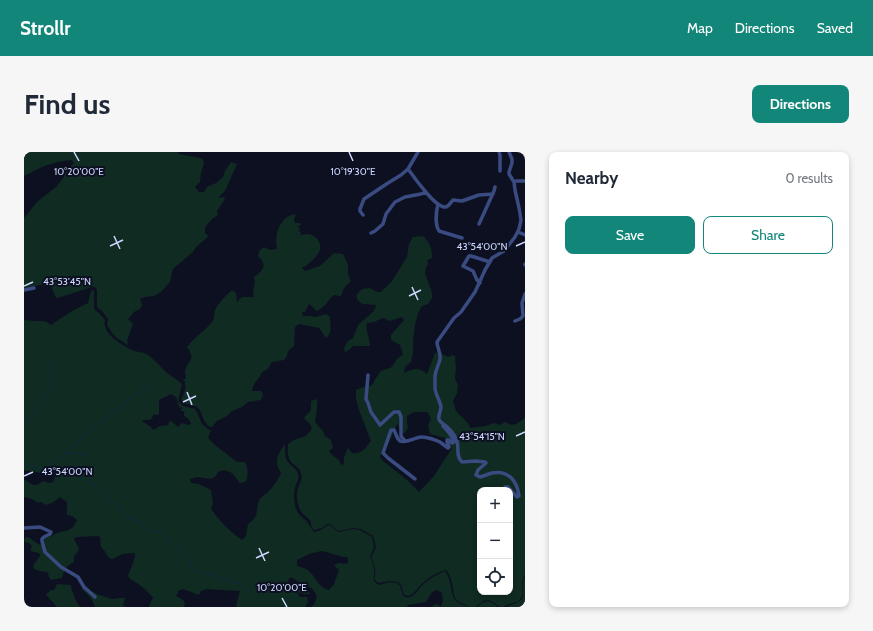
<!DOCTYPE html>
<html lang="en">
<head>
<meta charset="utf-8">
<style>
  body { margin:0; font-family:Cabin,sans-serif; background:#f6f6f7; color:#1f2937 }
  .controls { position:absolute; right:12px; bottom:12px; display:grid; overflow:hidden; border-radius:8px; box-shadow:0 2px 6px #0003 }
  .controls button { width:36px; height:36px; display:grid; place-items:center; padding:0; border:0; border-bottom:1px solid #e0e1e3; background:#fff; color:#1f2937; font:20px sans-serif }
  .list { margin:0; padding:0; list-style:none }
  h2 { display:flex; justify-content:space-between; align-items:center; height:52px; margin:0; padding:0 16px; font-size:17px }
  h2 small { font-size:13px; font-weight:400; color:#747a83 }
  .actions { display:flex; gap:8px; padding:12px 16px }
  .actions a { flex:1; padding:9px 0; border:1px solid #128678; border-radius:8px; text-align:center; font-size:14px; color:#128678 }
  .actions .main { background:#128678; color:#fff }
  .icon { flex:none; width:22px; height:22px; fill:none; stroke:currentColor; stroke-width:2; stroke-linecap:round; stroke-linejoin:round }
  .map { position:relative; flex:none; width:501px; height:455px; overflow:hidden; border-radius:8px }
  header { display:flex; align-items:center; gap:24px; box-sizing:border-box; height:56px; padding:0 20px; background:#128678; color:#fff }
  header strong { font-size:19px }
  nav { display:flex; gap:22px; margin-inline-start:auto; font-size:14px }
  .intro { display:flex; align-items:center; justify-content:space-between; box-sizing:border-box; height:96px; padding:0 24px }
  h1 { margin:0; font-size:28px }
  .button { padding:10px 18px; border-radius:8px; background:#128678; color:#fff; font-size:14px; font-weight:700 }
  main { display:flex; gap:24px; padding:0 24px }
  aside { flex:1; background:#fff; border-radius:8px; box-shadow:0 2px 6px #0003 }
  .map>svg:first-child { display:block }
</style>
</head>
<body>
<header>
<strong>Strollr</strong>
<nav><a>Map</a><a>Directions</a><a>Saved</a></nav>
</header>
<div class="intro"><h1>Find us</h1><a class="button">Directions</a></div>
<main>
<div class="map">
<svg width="501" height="455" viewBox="0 0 501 455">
  <rect width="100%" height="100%" fill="#0d1021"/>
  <path fill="#102b22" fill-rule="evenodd" d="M 0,0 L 154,0 L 155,2 L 171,5 L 179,7 L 180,12 L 177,20 L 176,30 L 171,35 L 175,40 L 180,40 L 183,35 L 192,31 L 199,25 L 201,19 L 207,10 L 213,12 L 201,39 L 194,46 L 200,45 L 201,47 L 193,59 L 194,63 L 188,67 L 181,75 L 181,82 L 183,82 L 184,85 L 172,95 L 169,100 L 149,117 L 146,130 L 137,140 L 130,144 L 121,145 L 116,147 L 118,153 L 116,157 L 110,160 L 104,167 L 109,172 L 103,189 L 104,193 L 93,186 L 88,181 L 83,173 L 84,167 L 78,159 L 73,155 L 73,138 L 71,135 L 68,135 L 37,145 L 32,146 L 27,134 L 15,133 L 0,137 L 0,66 L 13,50 L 32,35 L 40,25 L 40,20 L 50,11 L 47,8 L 33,10 L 18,15 L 0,24 Z
    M 272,62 L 270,68 L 271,71 L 276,71 L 277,73 L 273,75 L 276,76 L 275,79 L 277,80 L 276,83 C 278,83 281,82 283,82 C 291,82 300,92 295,100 C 291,107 285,112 278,116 L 281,119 L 296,114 L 310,101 L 319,102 L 324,113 L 324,122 L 327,129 L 320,136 L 317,144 L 310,143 C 303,149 301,156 292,159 L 289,155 L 285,152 L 281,160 L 278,160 L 279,164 L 287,164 L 291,165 L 302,162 L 306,165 C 306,173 309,181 302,186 L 295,176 L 275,172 L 271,175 L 270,194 L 264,199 L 263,204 L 260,208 L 248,210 L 244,217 L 238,220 C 235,228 229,230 228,239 L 237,239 L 239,242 L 237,248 L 224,250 L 218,255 L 208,259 L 203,264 L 193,269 L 188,275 L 186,275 C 177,268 179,261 174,256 C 170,252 163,254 157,248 C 160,241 164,234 159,227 L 162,227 C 162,226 161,221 161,220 C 163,208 173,209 163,195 C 170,185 181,179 188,170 C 191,166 190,162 191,158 C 195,150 202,144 208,138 L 212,141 L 213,150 L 218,145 L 230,145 L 229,139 L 231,130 L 230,125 C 239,119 244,113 234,104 L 235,99 L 240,95 L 246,98 L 253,97 C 250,84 255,64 272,62 Z
    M 399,84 C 406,91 408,96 408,106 L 403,108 L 404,112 C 398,121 404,127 406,135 C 408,139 408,142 408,146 L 404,152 L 398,154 L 394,161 L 391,173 L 389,188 L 389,201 L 387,210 L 381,215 L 380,221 C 389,217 394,214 403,222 L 411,201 L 418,201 L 419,203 L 425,205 L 428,203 L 431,204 L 432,216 L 431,227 L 434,233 L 433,241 L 429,249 L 432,259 L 441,268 L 447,276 L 462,274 L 470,271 L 476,273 L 481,270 L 487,273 L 492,272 L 501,266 L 501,422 L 498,431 L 499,441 L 498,444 L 495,449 L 485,452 L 479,455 L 476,455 L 469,450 L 464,448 L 459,449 L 452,455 L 444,455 C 440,451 434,451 431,446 C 429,442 430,440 429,436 C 428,430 426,422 422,418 C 414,420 405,425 399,431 C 394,435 391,441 385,444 L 380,443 L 377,433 L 374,430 L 365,429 L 355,431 C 348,427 352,426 351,419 C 351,414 349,410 347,405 L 352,395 L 349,384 L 337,377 L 329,376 L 316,379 L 313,378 L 306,372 L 303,372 L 298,376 L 290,378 C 286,375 288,371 285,367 C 283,365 280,363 278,361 C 273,354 271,342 275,334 C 276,330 279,326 277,322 C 276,315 271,314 267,310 C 263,305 264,298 264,292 L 270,288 L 282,284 L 288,277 L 286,272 L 280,266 L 287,258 L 287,249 L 293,247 L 293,256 L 291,270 L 299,279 L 301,284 L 307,288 L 309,296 L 305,299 L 308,303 L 315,308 L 317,313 L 320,312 L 320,305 L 324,296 L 328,301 C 338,302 341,297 347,289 L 335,258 L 332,246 L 332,238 L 342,234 L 341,247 L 346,261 L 354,273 L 357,273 L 367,263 L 373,260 L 374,260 L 376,262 L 377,276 L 373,272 L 364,293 L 356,304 L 358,308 L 383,328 L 395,340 L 410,324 L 428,296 L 421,286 L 406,282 L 404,274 L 407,266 L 403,260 L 390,260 L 383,264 L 383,270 L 384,276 L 380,282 C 376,275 379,266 375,259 C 367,259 362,267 356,272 C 350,265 346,256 343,247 C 342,244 343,238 344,234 L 348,233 L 352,226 L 357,219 L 368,215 L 372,208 L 379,202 L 376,193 L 367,188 L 367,183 L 380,168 L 378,165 L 365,169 L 362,167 L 359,166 L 350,170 L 343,171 C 341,179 346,186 346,194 L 329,194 L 325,198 L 321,200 L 320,196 L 324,189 L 329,186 L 334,173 L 350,159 L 352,153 L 338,152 L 333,147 L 333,142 L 338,137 L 346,136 L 353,140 L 357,140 L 368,129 L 383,105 L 385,92 L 389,85 ZM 456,338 L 486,338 L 486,440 L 456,440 Z
    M 69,138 L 70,139 L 70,157 L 75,161 L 81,168 C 81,170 80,172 81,174 C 82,183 99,194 108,198 C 113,200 118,200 123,202 C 130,207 137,215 143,221 C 148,225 154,228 158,232 L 154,249 L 159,254 L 171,257 L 173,260 L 178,272 L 185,278 L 187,278 L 184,286 L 191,293 L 213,310 L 221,310 C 224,316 225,325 221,330 L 216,331 L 208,321 L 200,318 L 194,320 L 191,325 L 187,327 L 173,325 L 166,327 L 167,331 L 175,332 L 187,338 L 189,352 L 187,357 C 195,368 206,380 218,388 L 222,384 L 224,372 C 236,364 231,360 235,349 C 236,345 241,343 244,340 C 249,335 254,328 257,321 C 249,309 254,302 261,292 C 261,299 260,307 266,312 C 269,316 273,317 274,322 C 276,327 272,331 271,336 C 269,343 270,354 274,361 C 276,364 280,366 283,370 C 286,373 287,377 290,380 C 293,379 295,379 297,378 C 301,376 302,373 306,373 L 313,379 L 316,380 L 329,377 L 336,378 L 348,385 L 350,395 L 346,405 C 348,409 350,413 350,418 C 351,425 347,429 355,433 L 365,430 L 373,431 L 376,434 L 379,444 C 382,445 383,446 386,445 C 392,443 396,434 402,430 C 406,426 416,421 421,419 C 428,428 426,441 431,448 C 434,452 439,452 443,455 L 407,455 L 412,452 L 417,454 L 419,449 L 418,441 L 413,438 L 408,440 L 402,450 L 384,453 L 383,455 L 287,455 L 290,452 L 293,445 C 288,433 286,436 276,431 C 273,429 270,427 267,425 L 264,428 L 268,435 C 274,435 282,436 286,441 L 285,442 L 280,442 L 273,440 L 276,445 L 283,445 L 284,450 L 281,455 L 213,455 L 212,454 L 216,439 L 197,438 L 183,437 L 177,439 L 175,443 L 159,437 L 154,439 L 154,441 L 152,444 L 159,448 L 161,451 L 160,455 L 125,455 L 129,445 L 116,433 L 106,427 L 104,424 L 111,405 L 111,401 L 99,402 L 88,407 L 85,406 L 80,398 L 77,395 L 76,385 L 73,384 L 52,385 L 50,387 C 53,395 59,396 50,404 L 50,410 C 42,414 40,418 38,426 L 27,428 L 25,425 L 24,421 L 23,420 C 20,420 11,418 9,416 L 10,412 L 16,404 L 16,402 L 12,400 L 9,400 L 6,398 L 8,394 L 5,391 L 1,390 L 0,387 L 3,385 L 6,386 L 8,388 L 16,393 L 20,390 L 21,386 C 25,385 29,383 33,381 C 43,378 48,380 53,368 L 48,364 L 43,363 L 43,350 L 36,345 L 28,351 L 21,353 L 18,350 L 14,351 L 8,347 L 0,345 L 0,328 L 2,328 C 9,334 11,335 19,329 L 26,331 L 29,330 L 31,325 L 30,320 L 22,322 L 0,318 L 0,168 C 3,168 7,169 11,169 C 18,169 22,168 27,173 L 48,159 L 64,151 L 67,139 ZM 147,242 L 152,245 L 153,247 L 153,249 L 156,256 L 158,255 L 157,259 L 159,259 L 161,261 L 160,262 L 160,264 C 163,265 167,269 167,272 L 165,273 L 158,271 L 154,275 L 147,269 L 145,270 L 144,273 C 139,275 137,272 131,277 L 131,278 L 128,277 L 127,275 L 118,269 L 120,268 L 125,268 L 128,266 L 130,262 L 132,263 L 135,262 L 135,248 ZM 297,399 C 306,400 314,405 323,405 L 324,407 L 324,411 L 320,412 L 315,411 L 310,413 L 315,418 L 310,432 L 305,438 C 293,436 291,420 280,416 C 279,416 274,414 273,414 L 273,408 L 285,402 Z
    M 501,425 L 501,455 L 482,455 C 486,453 490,452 494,450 C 501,447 499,438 499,432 C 499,430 500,427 501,425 Z
    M 33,432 L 47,433 C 47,437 48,438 50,443 C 52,449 52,449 56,455 L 33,455 L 23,444 L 22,442 L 27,438 L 30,438 Z
    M 57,436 C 65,437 73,443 82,445 C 84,445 86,447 88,447 C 93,447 95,445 101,446 L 99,454 L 104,455 L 71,455 C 69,447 63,442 57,436 Z
    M 464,449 L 469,451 L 474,455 L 454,455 C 456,451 460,450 464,449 Z"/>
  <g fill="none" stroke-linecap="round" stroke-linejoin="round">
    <path stroke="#0a2c3e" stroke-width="1" d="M 0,271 C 12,261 24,247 28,232 C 30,224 29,214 30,206
      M 40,302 L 47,301 L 63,302
      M 0,313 L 20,317 L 27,320 L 46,321 L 54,324 L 75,336 L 88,351 L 92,352 L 106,366 L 117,372 L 126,379 L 130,379 L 138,382 L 165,407 L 168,414 L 174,419 L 216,432 L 226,439
      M 21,317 L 40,302 L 90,259 L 128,231
      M 0,451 L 4,455"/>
    <path stroke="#394b80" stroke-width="3.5" d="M 394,0 L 384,17 C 390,25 412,57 422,55 C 425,54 427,50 429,48 L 438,49 L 455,43 L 469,42
      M 475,0 L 476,3 L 476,19
      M 490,30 L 492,29 L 501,29
      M 414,52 C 412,60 411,72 415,79 L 438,86
      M 339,63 L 336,59 L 336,57 L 340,47 L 364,31 L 377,23 L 384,17
      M 455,72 L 470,39 L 471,35
      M 494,80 L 501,83
      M 347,81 L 351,79 L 359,72 L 362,62 L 371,50 L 381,45 L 397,42 L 402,40
      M 501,112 L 501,113
      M 456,131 L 453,128 L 449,119 L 439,114 L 445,104 L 447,104 L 466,110
      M 0,138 L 10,136
      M 491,169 L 496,167 L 499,164 L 498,151 L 501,142
      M 344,223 L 342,247 L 344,251 L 347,260 L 356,273 L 370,260 L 375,260 L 377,265 L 377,284 L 380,288 L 382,289
      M 391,327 L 364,306 L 359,301 L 367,278 L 370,278 C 372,281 372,286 376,289 C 382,292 391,285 398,285 C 403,285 412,288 416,290 C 419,292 422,295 424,296 L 425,295 L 423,290 L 423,288 L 425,288 L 428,291 L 430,290 C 428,283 424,279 419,274
      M 480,338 L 481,335 L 484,335 L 493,345 L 495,344 C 493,329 485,318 468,321 C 464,322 460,324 456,325 L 452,323 L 454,318 L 462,311 L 461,310 L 452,309 L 438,310 C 431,304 436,294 432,287 C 429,280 424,275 418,271 C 416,269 415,269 415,267 C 414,263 417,259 417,255 C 416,249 412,243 411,237 C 411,233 411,229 411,225 C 411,219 415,213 416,207 C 417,201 413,195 413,190 L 430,166 L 437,160 L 451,140 L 461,118 L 468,106 L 480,99 L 491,85 L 495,77 L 497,68 L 495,56 L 491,38 L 490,30 L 485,22 L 485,20 L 488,11 L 488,7 L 485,0
      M 0,376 L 16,375 L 27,380 L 26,382 L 20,385 L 18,387 L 18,389 L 21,400 L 37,415 L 54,425 L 60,435 L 69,443 L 71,445"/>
  </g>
  <path fill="none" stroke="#ced7ff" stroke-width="1.5" d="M 50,0 L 55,9M 325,0 L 329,9M 90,84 L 96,97M 86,94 L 99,88M 492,94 L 501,90M 0,134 L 9,130M 388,135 L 394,148M 385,144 L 397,138M 163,240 L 168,253M 159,250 L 172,244M 492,284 L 501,280M 0,324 L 9,320M 235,396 L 241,409M 232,406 L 245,400M 258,446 L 263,455"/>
  <g font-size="10" text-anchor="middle" fill="#ced7ff" stroke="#0d1021" stroke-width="4" stroke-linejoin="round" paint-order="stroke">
    <text x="55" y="23">10°20'00"E</text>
    <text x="329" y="23">10°19'30"E</text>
    <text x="458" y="98">43°54'00"N</text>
    <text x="43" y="133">43°53'45"N</text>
    <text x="458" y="288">43°54'15"N</text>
    <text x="43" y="323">43°54'00"N</text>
    <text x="258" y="439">10°20'00"E</text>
  </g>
</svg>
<div class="controls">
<button>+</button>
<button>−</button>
<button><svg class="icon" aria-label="locate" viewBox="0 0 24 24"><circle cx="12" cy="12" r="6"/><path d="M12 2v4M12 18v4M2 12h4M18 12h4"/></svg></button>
</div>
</div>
<aside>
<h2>Nearby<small>0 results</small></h2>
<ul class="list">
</ul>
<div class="actions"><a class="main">Save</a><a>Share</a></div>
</aside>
</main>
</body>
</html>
